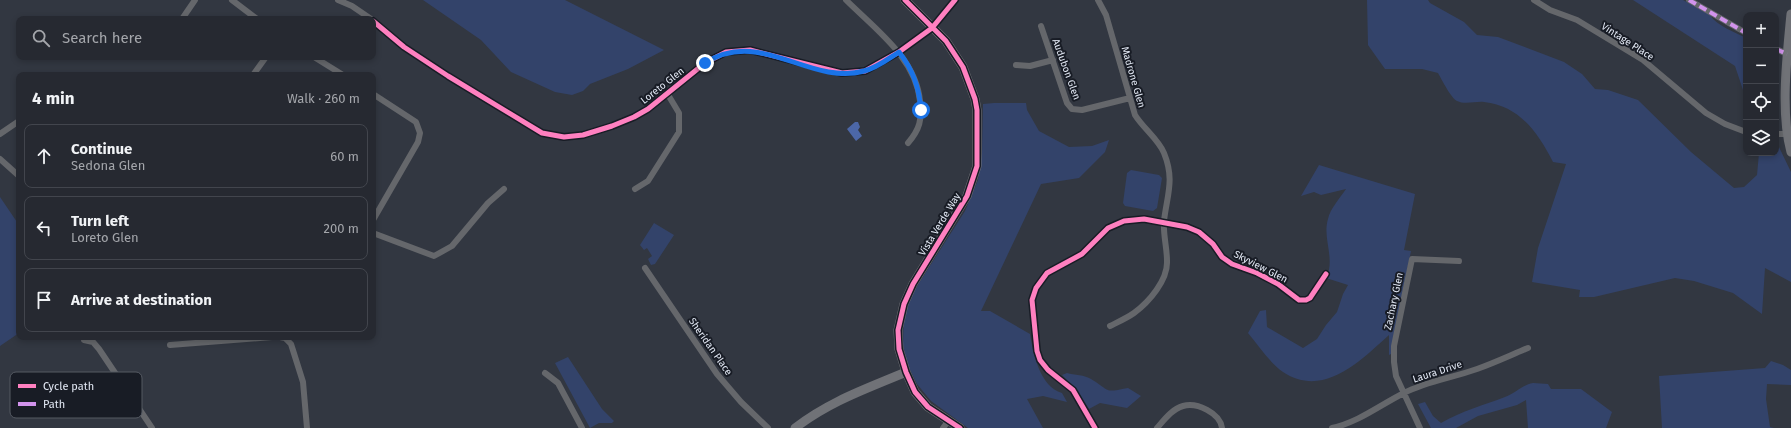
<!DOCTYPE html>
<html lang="en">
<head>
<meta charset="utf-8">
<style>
  body { margin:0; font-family:"Fira Sans",sans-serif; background:#32353d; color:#f1f3f6 }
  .controls { position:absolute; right:12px; top:12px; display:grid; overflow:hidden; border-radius:8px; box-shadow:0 2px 6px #0003 }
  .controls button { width:36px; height:36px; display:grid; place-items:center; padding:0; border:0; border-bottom:1px solid #42454d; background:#262931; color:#f1f3f6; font:20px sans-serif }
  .stop { position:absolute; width:12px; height:12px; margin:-9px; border:3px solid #1a73e8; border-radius:50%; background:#fff }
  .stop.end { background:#1a73e8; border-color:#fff; box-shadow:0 1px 4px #0008 }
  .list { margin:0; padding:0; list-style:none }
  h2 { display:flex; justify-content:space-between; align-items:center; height:52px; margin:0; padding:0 16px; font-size:17px }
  h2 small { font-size:13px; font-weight:400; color:#a4a6ab }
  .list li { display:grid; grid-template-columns:26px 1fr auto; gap:12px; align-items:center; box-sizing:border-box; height:64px; margin:0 8px 8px; padding:0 8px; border:1px solid #42454d; border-radius:8px }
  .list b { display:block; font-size:15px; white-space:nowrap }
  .list p { margin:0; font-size:13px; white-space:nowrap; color:#a4a6ab }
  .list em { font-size:13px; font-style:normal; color:#a4a6ab }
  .icon { flex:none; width:22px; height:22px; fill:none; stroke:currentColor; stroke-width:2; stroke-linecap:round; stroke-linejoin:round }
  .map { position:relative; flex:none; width:1791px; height:428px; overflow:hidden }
  .search { position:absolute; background:#262931; box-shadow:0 2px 6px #0003; left:16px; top:16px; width:360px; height:44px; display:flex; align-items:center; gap:10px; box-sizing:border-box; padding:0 14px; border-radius:8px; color:#a4a6ab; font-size:15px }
  .panel { position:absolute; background:#262931; box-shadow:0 2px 6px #0003; left:16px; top:72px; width:360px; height:268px; border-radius:8px }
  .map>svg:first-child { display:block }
</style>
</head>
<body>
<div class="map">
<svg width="1791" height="428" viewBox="0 0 1791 428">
  <rect width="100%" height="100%" fill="#323741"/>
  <path fill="#33436a" d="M 423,0 L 565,0 L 664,50 L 628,69 L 590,84 L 583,91 L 572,95 L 555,92 L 511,72 L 481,40 Z
    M 1367,0 L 1428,0 L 1430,3 L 1464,22 L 1477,35 L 1498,37 L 1564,62 L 1582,74 L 1595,89 L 1608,90 L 1638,100 L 1691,152 L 1734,188 L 1744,187 L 1757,175 L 1759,153 L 1776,153 L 1776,143 L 1777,143 L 1791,172 L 1791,282 L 1765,268 L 1762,314 L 1733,293 L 1694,281 L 1675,278 L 1594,297 L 1579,297 L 1580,290 L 1532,282 L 1538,248 L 1566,164 L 1553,162 C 1538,133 1520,106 1484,102 C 1476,101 1465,105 1457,101 C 1451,98 1442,80 1438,73 L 1422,69 L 1385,69 L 1368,45 Z
    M 1633,0 L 1683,0 L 1710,15 C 1717,26 1735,32 1746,38 L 1746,99 L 1735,66 Z
    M 1776,53 L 1778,73 L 1776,122 Z
    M 994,103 L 1026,103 L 1027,110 L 1039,131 L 1069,147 L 1092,146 L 1109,140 L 1105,152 L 1079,178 L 1041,184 L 981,311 L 990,311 L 1030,334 C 1033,353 1040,387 1062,393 L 1067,402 L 1043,396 L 1027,399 L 1043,428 L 968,428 L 931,401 L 917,384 L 907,364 L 903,344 L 904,309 L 919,283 L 965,211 L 978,180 L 982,153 L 983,104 Z
    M 1319,165 L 1415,194 L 1404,250 L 1411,251 L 1394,334 L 1391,354 L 1389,355 L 1389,335 C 1361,360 1324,399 1283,372 C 1269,362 1259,346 1248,333 L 1260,311 L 1266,310 L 1267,327 L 1303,348 L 1317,339 L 1326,325 L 1337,312 L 1343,294 L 1348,285 L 1326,278 C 1336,259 1322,239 1328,219 C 1330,209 1340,198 1346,189 L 1321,195 L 1314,192 L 1301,196 Z
    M 1131,170 L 1159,175 L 1162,178 L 1157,208 L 1153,211 L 1125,206 L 1123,203 L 1127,173 Z
    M 0,197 L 19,225 L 19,333 L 0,346 Z
    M 654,223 L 674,235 L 655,264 L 651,265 L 648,259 L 652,256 L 647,248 L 644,250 L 640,245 Z
    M 568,357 L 602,409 L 614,421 L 612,423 L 599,423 L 590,428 L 555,363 Z
    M 1771,361 L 1783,365 L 1791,370 L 1791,385 L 1767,384 L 1766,399 L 1770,427 L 1774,428 L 1662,428 L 1659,376 L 1765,368 Z
    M 1067,373 C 1074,375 1085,375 1091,379 C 1111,391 1103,393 1128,388 L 1141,396 L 1127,408 L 1100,403 L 1089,409 L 1076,389 L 1062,375 Z
    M 1533,383 L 1548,384 L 1551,389 L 1581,389 L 1612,412 L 1606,428 L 1528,428 L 1526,400 L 1517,405 L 1478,416 L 1456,428 L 1431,428 L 1418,404 L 1425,402 L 1433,416 L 1441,423 C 1462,411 1484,405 1505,397 C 1516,393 1522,385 1533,383 Z"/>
  <path fill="#4c67a7" d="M 855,122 L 858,122 L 860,127 L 858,130 L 862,136 L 856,141 L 847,129 Z"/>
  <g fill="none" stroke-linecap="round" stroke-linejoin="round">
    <path stroke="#65676b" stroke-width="6" d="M 232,0 L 257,19
      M 338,0 L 352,6 L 371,19
      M 846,0 C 875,29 916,58 920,101 C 922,120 920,129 908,143
      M 1098,0 L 1106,15 L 1135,115 C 1143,128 1159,140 1164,153 C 1175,180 1167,195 1164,221 C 1163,235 1167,247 1167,261 C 1168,280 1149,302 1134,313 C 1127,318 1118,322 1110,326
      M 1534,0 L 1550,10 L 1577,20 L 1643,60 L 1706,113 L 1725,124 L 1746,132
      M 1689,0 L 1746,33
      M 182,19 L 195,0
      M 373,21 L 404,47 L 448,76 L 542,133 L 564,137 L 583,135 L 612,126 L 634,117 L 648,109 L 705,63 L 726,52 L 750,50 L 842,73 L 865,71 L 899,52 L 932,28 L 955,0
      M 1041,26 L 1067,103 L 1072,109 L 1082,110 L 1130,98
      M 1776,49 L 1787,54
      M 314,57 L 343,75
      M 1016,65 L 1030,66 L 1053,60
      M 253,75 L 266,57
      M 373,94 L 416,122 L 420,133 L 418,142 L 373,220
      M 0,134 L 19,121
      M 1776,134 L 1790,134
      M 0,159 L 19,176
      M 635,189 L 648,181 L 679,132 L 679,113 L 667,93
      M 373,233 L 434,256 L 452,246 L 488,203 L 504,189
      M 645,268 L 717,374 L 741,402 L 768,428
      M 280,337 L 285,338 L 291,344 L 303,382 L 307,428
      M 84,340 L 93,342 L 99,349 L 152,428
      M 170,345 L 272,337
      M 545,373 L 558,383 L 582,428
      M 943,428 L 949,420
      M 1095,428 L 1073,390 L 1048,370 L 1040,360 L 1037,351 L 1032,300 L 1036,288 L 1047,273 L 1082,254 L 1108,228 L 1124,221 L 1144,219 L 1187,227 L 1199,232 L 1213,244 L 1222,257 L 1232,264 L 1257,273 L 1278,284 L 1299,300 L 1306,300 L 1310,298 L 1326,274
      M 1157,428 C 1164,420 1172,409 1183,406 C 1197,402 1220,413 1222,428
      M 1332,428 C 1359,422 1380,405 1404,393 C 1427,381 1452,378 1477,369 C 1494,363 1511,355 1528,348
      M 1420,428 L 1396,376 L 1394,362 L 1394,346 L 1412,259 L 1459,261"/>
    <path stroke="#707277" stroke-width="9" d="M 905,0 L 946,41 L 963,67 L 975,99 L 977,110 L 977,166 L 967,196 L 913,284 L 904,304 L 898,330 L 899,349 L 906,372 L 915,392 L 928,407 L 960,428
      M 1791,14 C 1787,56 1780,112 1791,152
      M 795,428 C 830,401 866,389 906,372"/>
    <path stroke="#d193ec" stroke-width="4" stroke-dasharray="8 4" stroke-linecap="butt" d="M 1689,0 L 1746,33
      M 1776,49 L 1787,54"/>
    <defs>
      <path id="cycleway" d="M 905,0 L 946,41 L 963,67 L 975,99 L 977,110 L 977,166 L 967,196 L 913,284 L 904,304 L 898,330 L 899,349 L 906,372 L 915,392 L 928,407 L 960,428
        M 373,21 L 404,47 L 448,76 L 542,133 L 564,137 L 583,135 L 612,126 L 634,117 L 648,109 L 705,63 L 726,52 L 750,50 L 842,73 L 865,71 L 899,52 L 932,28 L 955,0
        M 1095,428 L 1073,390 L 1048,370 L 1040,360 L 1037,351 L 1032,300 L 1036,288 L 1047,273 L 1082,254 L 1108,228 L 1124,221 L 1144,219 L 1187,227 L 1199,232 L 1213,244 L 1222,257 L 1232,264 L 1257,273 L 1278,284 L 1299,300 L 1306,300 L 1310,298 L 1326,274"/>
    </defs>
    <use href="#cycleway" stroke="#181c25" stroke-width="8"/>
    <use href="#cycleway" stroke="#ff80c0" stroke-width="5"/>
  </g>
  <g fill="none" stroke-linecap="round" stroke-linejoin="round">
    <path stroke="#1a73e8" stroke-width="5" d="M 705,63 C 760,27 809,86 864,71 C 877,68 888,59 899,52 C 913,70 919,87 921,110"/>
  </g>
  <g text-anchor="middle" stroke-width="4" stroke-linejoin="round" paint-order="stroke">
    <g font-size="10" fill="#e3e9f5" stroke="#181c25">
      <text transform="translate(1628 41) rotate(33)" y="4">Vintage Place</text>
      <text transform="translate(1067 69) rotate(70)" y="4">Audubon Glen</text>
      <text transform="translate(1134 77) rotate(74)" y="4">Madrone Glen</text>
      <text transform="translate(662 85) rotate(-38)" y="4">Loreto Glen</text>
      <text transform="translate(939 224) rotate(-59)" y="4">Vista Verde Way</text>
      <text transform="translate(1261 266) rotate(27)" y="4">Skyview Glen</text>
      <text transform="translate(1393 301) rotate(-78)" y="4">Zachary Glen</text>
      <text transform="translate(711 346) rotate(55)" y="4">Sheridan Place</text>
      <text transform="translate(1437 371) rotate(-18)" y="4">Laura Drive</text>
    </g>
  </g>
  <rect x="10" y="372" width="132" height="46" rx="6" fill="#181c25" stroke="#555a63" stroke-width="1"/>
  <rect x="18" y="384" width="18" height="4" fill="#ff80c0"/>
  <rect x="18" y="402" width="18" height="4" fill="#d193ec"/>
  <g font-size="11" fill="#e3e9f5">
    <text x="43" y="390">Cycle path</text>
    <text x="43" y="408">Path</text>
  </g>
</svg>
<div class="controls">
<button>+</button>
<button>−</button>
<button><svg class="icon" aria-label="locate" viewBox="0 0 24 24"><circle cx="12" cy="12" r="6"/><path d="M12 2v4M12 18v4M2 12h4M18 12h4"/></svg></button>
<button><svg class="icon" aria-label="layers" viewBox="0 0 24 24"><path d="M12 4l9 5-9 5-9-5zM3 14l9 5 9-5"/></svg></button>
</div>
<div class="stop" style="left:921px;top:110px"></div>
<div class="stop end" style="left:705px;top:63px"></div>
<div class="search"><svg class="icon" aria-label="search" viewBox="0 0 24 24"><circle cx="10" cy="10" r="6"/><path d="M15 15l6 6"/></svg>Search here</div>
<section class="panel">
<h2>4 min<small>Walk · 260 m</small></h2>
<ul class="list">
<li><svg class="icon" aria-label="ahead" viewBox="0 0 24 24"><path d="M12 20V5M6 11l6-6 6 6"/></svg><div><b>Continue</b><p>Sedona Glen</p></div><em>60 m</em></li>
<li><svg class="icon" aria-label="left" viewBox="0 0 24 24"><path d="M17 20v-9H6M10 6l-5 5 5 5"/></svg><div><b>Turn left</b><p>Loreto Glen</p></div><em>200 m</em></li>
<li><svg class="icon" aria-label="arrive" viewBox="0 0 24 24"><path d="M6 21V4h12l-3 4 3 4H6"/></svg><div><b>Arrive at destination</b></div></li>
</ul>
</section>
</div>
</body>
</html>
